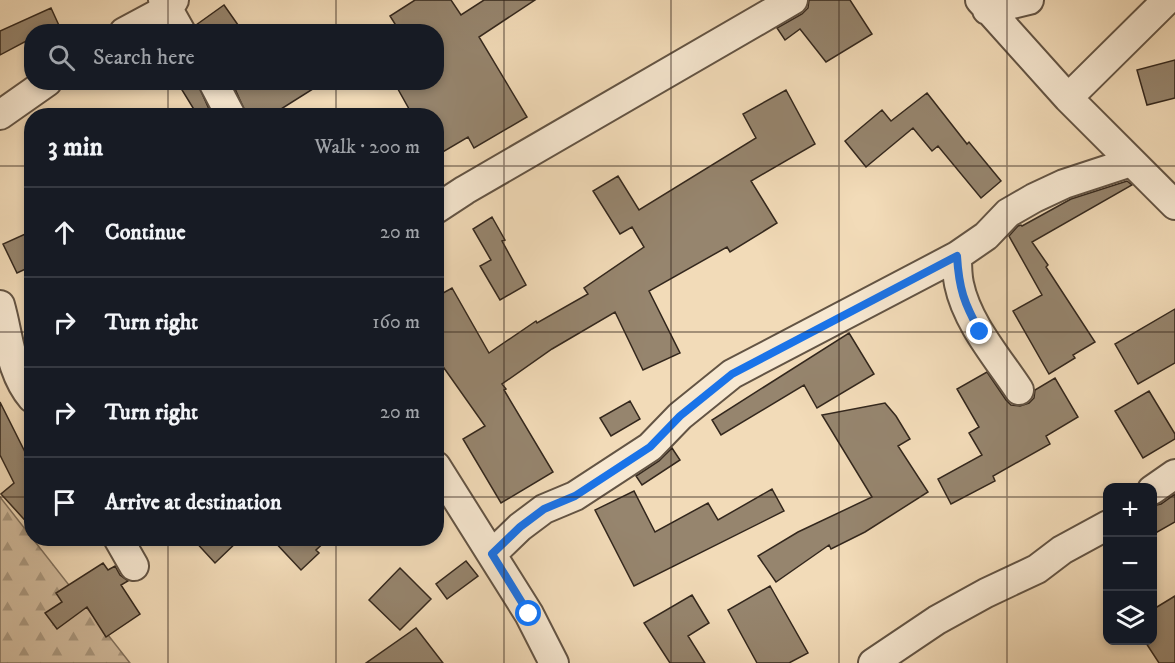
<!DOCTYPE html>
<html lang="en">
<head>
<meta charset="utf-8">
<style>
  body { margin:0; font-family:"IM FELL DW Pica",serif; background:#242831; color:#f1f3f6 }
  .controls { position:absolute; right:18px; bottom:18px; display:grid; overflow:hidden; border-radius:12px; box-shadow:0 3px 9px #0003 }
  .controls button { width:54px; height:54px; display:grid; place-items:center; padding:0; border:0; border-bottom:2px solid #363941; background:#171b24; color:#f1f3f6; font:30px sans-serif }
  .stop { position:absolute; width:18px; height:18px; margin:-14px; border:4px solid #1a73e8; border-radius:50%; background:#fff }
  .stop.end { background:#1a73e8; border-color:#fff; box-shadow:0 2px 6px #0008 }
  .list { margin:0; padding:0; list-style:none }
  h2 { display:flex; justify-content:space-between; align-items:center; height:78px; margin:0; padding:0 24px; font-size:26px }
  h2 small { font-size:20px; font-weight:400; color:#9ea1a6 }
  .list li { display:grid; grid-template-columns:39px 1fr auto; gap:18px; align-items:center; box-sizing:border-box; height:90px; padding:0 24px; border-top:2px solid #363941 }
  .list b { display:block; font-size:22px; white-space:nowrap }
  .list em { font-size:20px; font-style:normal; color:#9ea1a6 }
  .icon { flex:none; width:33px; height:33px; fill:none; stroke:currentColor; stroke-width:2; stroke-linecap:round; stroke-linejoin:round }
  .map { position:relative; flex:none; width:1175px; height:663px; overflow:hidden }
  .search { position:absolute; background:#171b24; box-shadow:0 3px 9px #0003; left:24px; top:24px; width:420px; height:66px; display:flex; align-items:center; gap:15px; box-sizing:border-box; padding:0 21px; border-radius:24px; color:#9ea1a6; font-size:22px }
  .panel { position:absolute; background:#171b24; box-shadow:0 3px 9px #0003; left:24px; top:108px; width:420px; height:438px; border-radius:24px }
  .map>svg:first-child { display:block }
</style>
</head>
<body>
<div class="map">
<svg width="1175" height="663" viewBox="0 0 1175 663">
  <defs>
    <pattern id="forest-firs" width="22" height="20" patternUnits="userSpaceOnUse" patternTransform="scale(1.5)"><rect width="22" height="20" fill="#d2bc9e"/><path d="M5 1l3.5 6h-7zM16 11l3.5 6h-7z" fill="#ab9980"/></pattern>
  </defs>
  <rect width="100%" height="100%" fill="#f2dbb8"/>
  <filter id="stains"><feTurbulence type="fractalNoise" baseFrequency=".00333" numOctaves="4"/><feColorMatrix values="0 0 0 0 .2 0 0 0 0 .09 0 0 0 0 .02 0 0 0 .5 -.17"/></filter>
  <radialGradient id="worn" r=".72"><stop offset=".6" stop-color="#630" stop-opacity="0"/><stop offset="1" stop-color="#630" stop-opacity=".3"/></radialGradient>
  <path fill="url(#forest-firs)" stroke="#82725e" stroke-width="1.5" d="M 0,497 L 130,663 L 0,663 Z"/>
  <path fill="#96856e" stroke="#33271d" stroke-width="1.5" d="M 415,0 L 451,0 L 461,15 L 484,0 L 535,0 L 479,37 L 527,117 L 474,148 L 468,137 L 436,156 L 436,116 L 413,116 L 394,82 L 436,82 L 436,32 L 400,32 L 390,16 Z
    M 809,0 L 850,0 L 872,34 L 826,62 L 800,29 L 785,40 L 777,28 L 802,14 L 808,8 Z
    M 224,5 L 243,32 L 197,32 L 196,25 Z
    M 51,8 L 62,32 L 32,32 L 32,38 L 0,55 L 0,31 Z
    M 1175,60 L 1175,98 L 1147,105 L 1137,70 Z
    M 193,82 L 197,82 L 212,116 L 198,116 L 182,90 Z
    M 232,82 L 324,82 L 270,116 L 247,116 Z
    M 786,90 L 815,144 L 751,181 L 777,223 L 730,252 L 727,247 L 649,291 L 680,353 L 643,370 L 615,312 L 552,349 L 502,384 L 506,389 L 504,390 L 553,472 L 501,503 L 463,439 L 485,426 L 444,368 L 436,372 L 436,297 L 452,288 L 489,353 L 536,321 L 537,323 L 588,294 L 584,288 L 644,247 L 632,227 L 620,234 L 593,191 L 618,176 L 639,210 L 756,138 L 743,114 Z
    M 927,93 L 967,144 L 969,142 L 1001,181 L 981,198 L 938,146 L 932,151 L 913,128 L 866,167 L 845,141 L 882,110 L 891,121 Z
    M 1127,181 L 1132,185 L 1032,242 L 1048,265 L 1046,267 L 1095,342 L 1073,355 L 1075,358 L 1049,374 L 1013,311 L 1042,295 L 1009,236 L 1018,226 L 1021,225 L 1022,226 L 1071,199 Z
    M 492,217 L 505,240 L 502,241 L 526,285 L 500,300 L 480,266 L 491,260 L 473,229 Z
    M 32,231 L 32,266 L 17,273 L 3,244 Z
    M 1175,309 L 1175,363 L 1138,384 L 1115,344 Z
    M 849,333 L 874,374 L 817,408 L 804,385 L 721,435 L 712,420 Z
    M 987,372 L 1006,400 L 1011,405 L 1020,406 L 1029,403 L 1034,398 L 1035,390 L 1055,378 L 1078,417 L 1046,436 L 1050,444 L 993,476 L 995,481 L 951,504 L 938,479 L 982,455 L 969,433 L 979,427 L 957,389 Z
    M 1149,391 L 1175,434 L 1175,439 L 1143,458 L 1115,411 Z
    M 630,401 L 640,419 L 611,436 L 600,418 Z
    M 0,402 L 32,466 L 32,528 L 1,494 L 14,483 L 0,455 Z
    M 885,403 L 896,416 L 910,439 L 898,446 L 928,492 L 865,532 L 831,549 L 829,545 L 776,582 L 758,556 L 798,532 L 872,497 L 822,415 Z
    M 672,448 L 680,460 L 642,485 L 636,476 L 659,461 Z
    M 772,489 L 784,511 L 634,586 L 595,510 L 634,491 L 655,532 L 708,503 L 718,520 Z
    M 1175,494 L 1175,522 L 1152,535 L 1152,506 L 1161,504 Z
    M 192,538 L 241,538 L 215,563 Z
    M 271,538 L 329,538 L 316,550 L 319,553 L 301,570 Z
    M 466,561 L 478,576 L 447,599 L 436,584 Z
    M 103,563 L 108,570 L 115,566 L 120,575 L 128,581 L 121,585 L 140,614 L 106,637 L 87,607 L 57,629 L 45,613 L 62,602 L 56,593 Z
    M 400,568 L 431,599 L 400,630 L 369,600 Z
    M 770,586 L 808,653 L 789,663 L 757,663 L 728,610 Z
    M 692,595 L 709,623 L 688,636 L 705,663 L 670,663 L 644,623 Z
    M 1175,596 L 1175,663 L 1159,663 L 1144,640 L 1152,640 L 1152,610 Z
    M 416,628 L 443,663 L 366,663 Z"/>
  <g fill="none" stroke-linecap="round" stroke-linejoin="round">
    <defs>
      <path id="minor" d="M 163,0 L 181,32
        M 980,0 L 1068,98 L 1175,205
        M 987,10 L 1029,0
        M 124,32 L 169,8 L 174,0
        M 213,82 L 231,116
        M 1068,98 L 1164,3
        M 0,115 L 47,82
        M 436,209 L 465,190 L 793,0
        M 957,256 C 957,265 957,275 959,284 C 967,323 998,358 1019,390
        M 0,305 C 9,336 10,372 32,398
        M 436,466 L 529,614 L 554,663
        M 1152,490 L 1175,474
        M 118,538 L 134,566
        M 492,554 L 520,527 L 544,509 L 575,496 L 650,447 L 680,416 L 732,374 L 957,256 L 986,236 L 1008,213 L 1034,198 L 1064,184 L 1131,162
        M 873,663 L 937,620 L 986,593 L 1037,569 L 1062,550 L 1108,525"/>
    </defs>
    <use href="#minor" stroke="#635444" stroke-width="32"/>
    <use href="#minor" stroke="#f7e8d1" stroke-width="28"/>
  </g>
  <g fill="none" stroke-linecap="round" stroke-linejoin="round">
    <path stroke="#1a73e8" stroke-width="8" d="M 529,614 L 492,554 L 520,527 L 544,509 L 575,496 L 650,447 L 680,416 L 732,374 L 957,256 C 959,289 964,303 980,332"/>
  </g>
  <path fill="none" stroke="#33271d" stroke-width="1.5" stroke-opacity="0.55" d="M 168,0 L 168,32M 336,0 L 336,32M 504,0 L 504,663M 671,0 L 671,663M 839,0 L 839,663M 1007,0 L 1007,663M 168,82 L 168,116M 336,82 L 336,116M 0,166 L 32,166M 436,166 L 1175,166M 0,332 L 32,332M 436,332 L 1175,332M 0,497 L 32,497M 436,497 L 1108,497M 1152,497 L 1175,497M 168,538 L 168,663M 336,538 L 336,663"/>
  <rect width="100%" height="100%" filter="url(#stains)"/>
  <rect width="100%" height="100%" fill="url(#worn)"/>
</svg>
<div class="controls">
<button>+</button>
<button>−</button>
<button><svg class="icon" aria-label="layers" viewBox="0 0 24 24"><path d="M12 4l9 5-9 5-9-5zM3 14l9 5 9-5"/></svg></button>
</div>
<div class="stop" style="left:529px;top:614px"></div>
<div class="stop end" style="left:980px;top:332px"></div>
<div class="search"><svg class="icon" aria-label="search" viewBox="0 0 24 24"><circle cx="10" cy="10" r="6"/><path d="M15 15l6 6"/></svg>Search here</div>
<section class="panel">
<h2>3 min<small>Walk · 200 m</small></h2>
<ul class="list">
<li><svg class="icon" aria-label="ahead" viewBox="0 0 24 24"><path d="M12 20V5M6 11l6-6 6 6"/></svg><div><b>Continue</b></div><em>20 m</em></li>
<li><svg class="icon" aria-label="right" viewBox="0 0 24 24"><path d="M7 20v-9h11M14 6l5 5-5 5"/></svg><div><b>Turn right</b></div><em>160 m</em></li>
<li><svg class="icon" aria-label="right" viewBox="0 0 24 24"><path d="M7 20v-9h11M14 6l5 5-5 5"/></svg><div><b>Turn right</b></div><em>20 m</em></li>
<li><svg class="icon" aria-label="arrive" viewBox="0 0 24 24"><path d="M6 21V4h12l-3 4 3 4H6"/></svg><div><b>Arrive at destination</b></div></li>
</ul>
</section>
</div>
</body>
</html>
